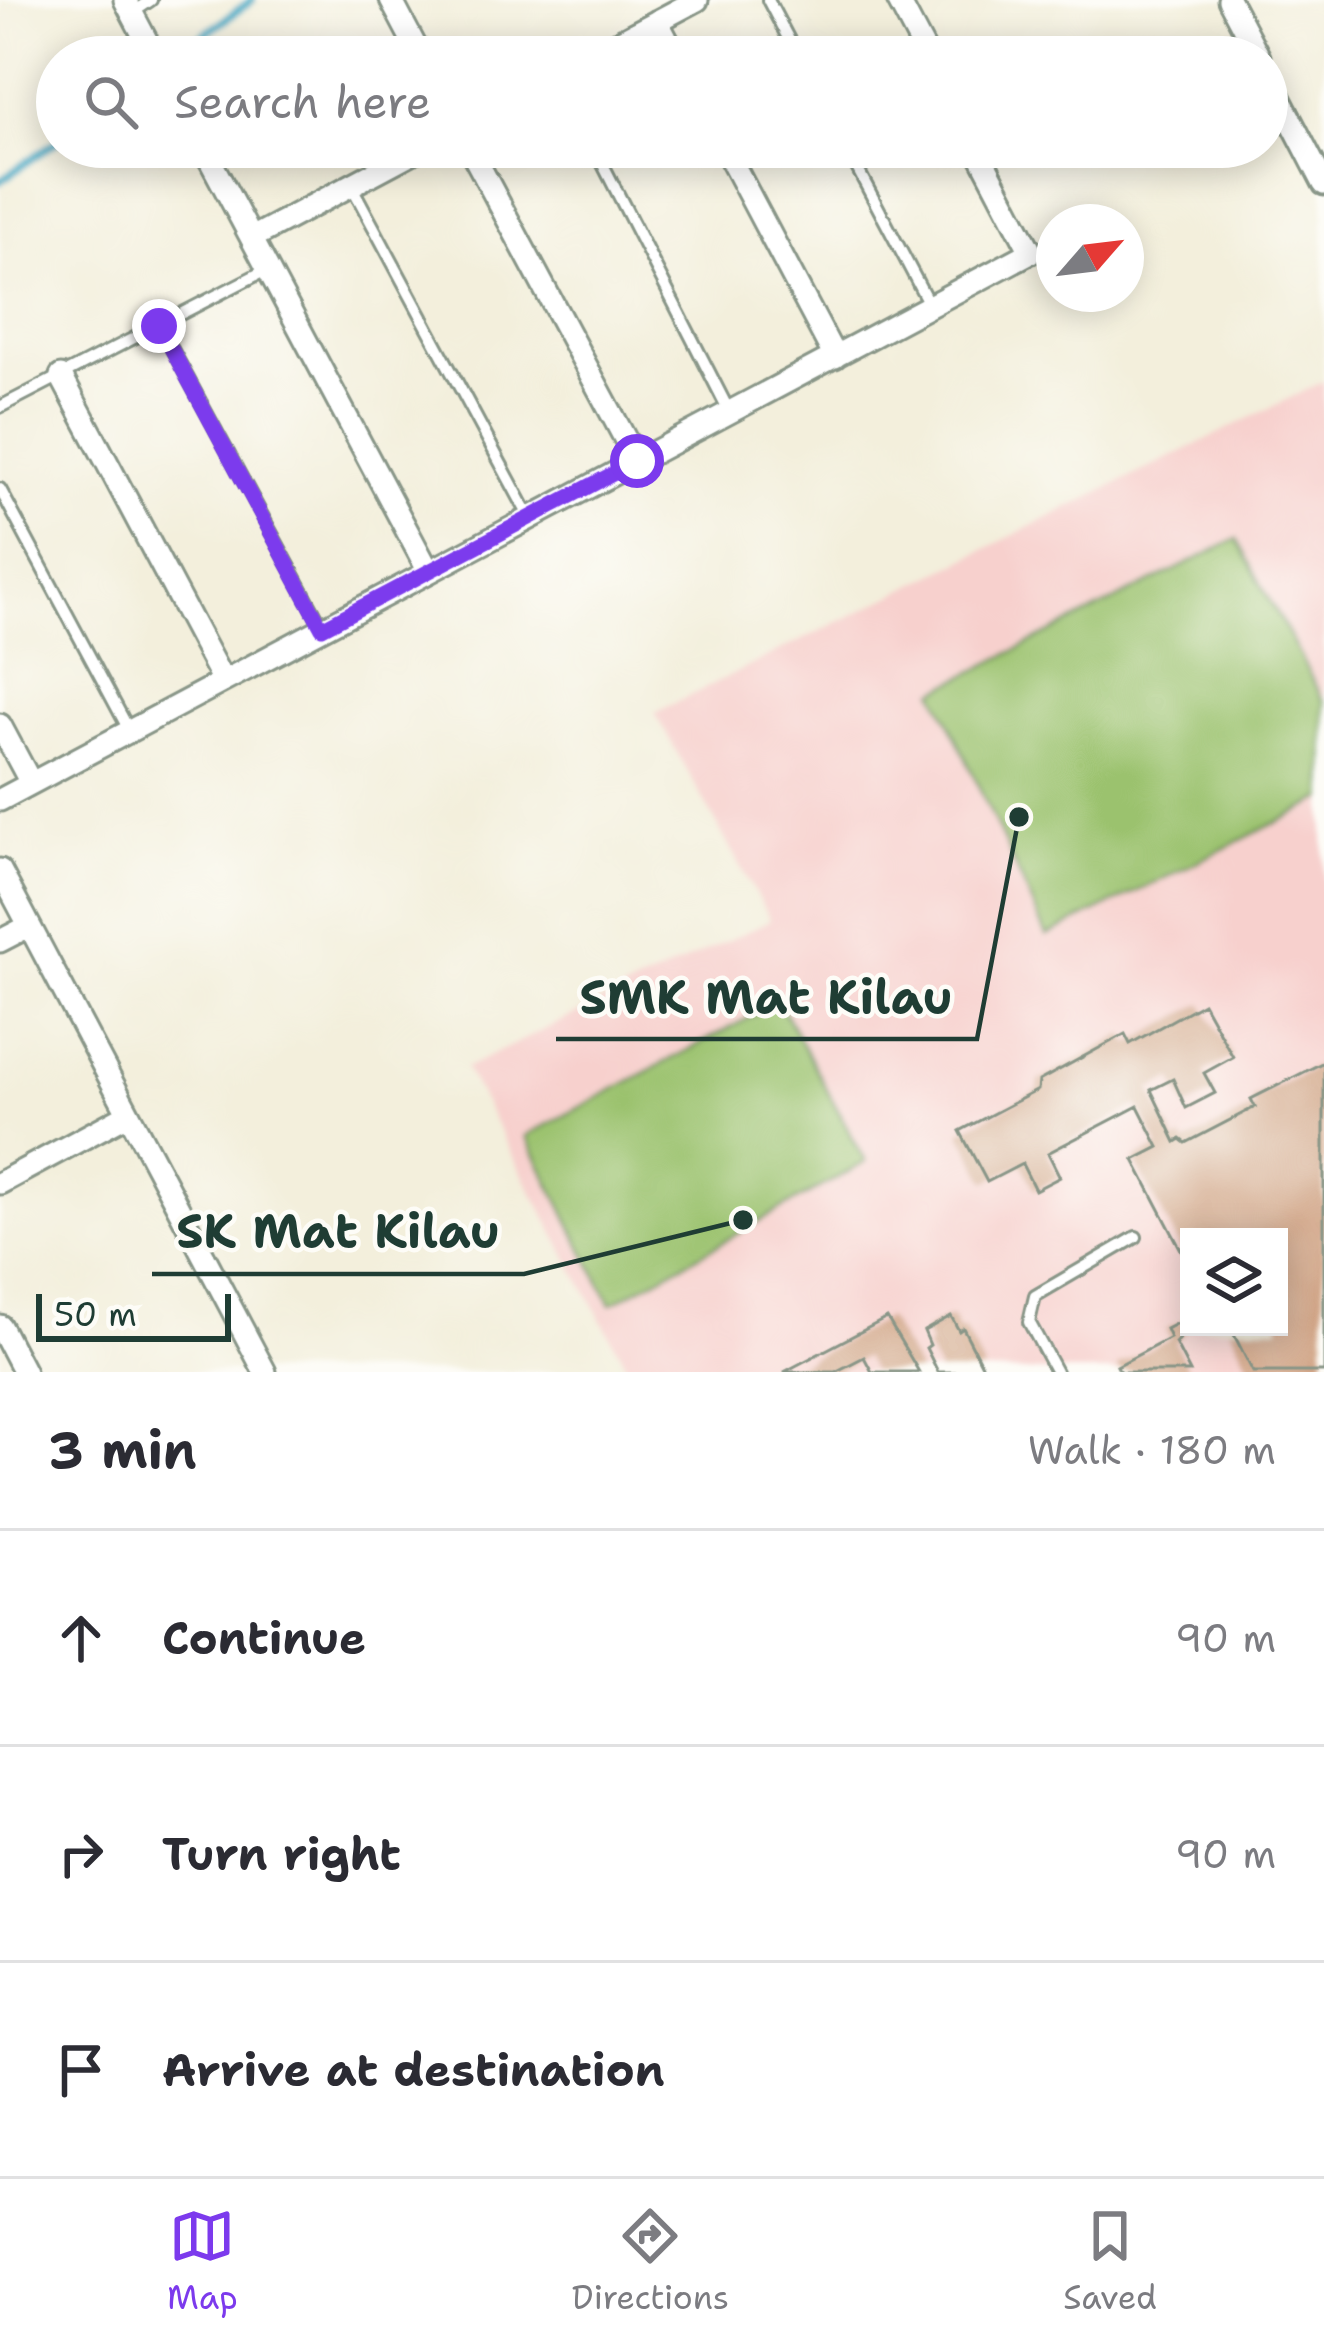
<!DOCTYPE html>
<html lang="en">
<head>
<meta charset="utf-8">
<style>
  body { margin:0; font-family:"Shantell Sans",sans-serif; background:#f2f2f3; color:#2b2b33 }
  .controls { position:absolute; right:36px; bottom:36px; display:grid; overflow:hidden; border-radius:0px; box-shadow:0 6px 30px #0003 }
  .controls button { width:108px; height:108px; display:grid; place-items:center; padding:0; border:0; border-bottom:3px solid #e1e1e2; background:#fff; color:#2b2b33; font:60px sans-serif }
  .compass { position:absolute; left:1036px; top:204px; width:108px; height:108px; border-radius:50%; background:#fff; box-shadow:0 6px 30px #0003; rotate:62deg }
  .scale { position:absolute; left:36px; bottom:30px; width:195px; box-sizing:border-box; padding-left:12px; border:6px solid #1f3d34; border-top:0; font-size:33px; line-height:42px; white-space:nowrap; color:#1f3d34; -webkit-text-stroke:9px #fdfcf7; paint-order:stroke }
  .stop { position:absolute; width:36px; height:36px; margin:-27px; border:9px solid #7c3aed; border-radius:50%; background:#fff }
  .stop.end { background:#7c3aed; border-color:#fff; box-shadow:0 3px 12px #0008 }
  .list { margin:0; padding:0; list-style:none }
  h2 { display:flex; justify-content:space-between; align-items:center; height:156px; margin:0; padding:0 48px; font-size:51px }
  h2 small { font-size:39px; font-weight:400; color:#7c7c81 }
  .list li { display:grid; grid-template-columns:78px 1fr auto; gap:36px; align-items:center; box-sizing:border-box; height:216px; padding:0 48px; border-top:3px solid #e1e1e2 }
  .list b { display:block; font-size:45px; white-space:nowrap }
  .list em { font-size:39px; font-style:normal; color:#7c7c81 }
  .icon { flex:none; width:66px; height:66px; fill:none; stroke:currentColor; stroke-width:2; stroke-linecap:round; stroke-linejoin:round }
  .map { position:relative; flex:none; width:1324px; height:1372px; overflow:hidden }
  .search { position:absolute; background:#fff; box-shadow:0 6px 30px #0003; left:36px; right:36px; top:36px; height:132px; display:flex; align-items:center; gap:30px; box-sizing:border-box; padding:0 42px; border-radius:66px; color:#7c7c81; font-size:45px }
  .sheet { height:804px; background:#fff }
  nav { display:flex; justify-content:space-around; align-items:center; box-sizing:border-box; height:168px; border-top:3px solid #e1e1e2; background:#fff; font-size:33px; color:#7c7c81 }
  nav a { display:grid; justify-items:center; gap:6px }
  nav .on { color:#7c3aed }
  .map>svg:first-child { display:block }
</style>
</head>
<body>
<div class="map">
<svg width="1324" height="1372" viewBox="0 0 1324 1372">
  <rect width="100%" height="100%" fill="#fdfcf7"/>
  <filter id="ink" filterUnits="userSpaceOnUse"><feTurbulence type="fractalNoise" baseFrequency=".00833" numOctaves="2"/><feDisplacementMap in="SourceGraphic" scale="24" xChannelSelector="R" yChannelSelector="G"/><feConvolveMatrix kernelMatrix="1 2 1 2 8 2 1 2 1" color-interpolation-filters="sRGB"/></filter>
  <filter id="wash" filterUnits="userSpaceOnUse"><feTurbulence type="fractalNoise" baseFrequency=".004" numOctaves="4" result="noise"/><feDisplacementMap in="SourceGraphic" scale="48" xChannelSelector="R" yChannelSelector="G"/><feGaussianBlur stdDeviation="2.7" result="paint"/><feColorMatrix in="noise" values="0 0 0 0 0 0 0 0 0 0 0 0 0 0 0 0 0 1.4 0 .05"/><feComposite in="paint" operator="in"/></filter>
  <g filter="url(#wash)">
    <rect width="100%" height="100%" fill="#f3efdc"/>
    <path fill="#f7d0cd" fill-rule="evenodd" d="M 1324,381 L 1324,1372 L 630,1372 L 465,1068 L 770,920 L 655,713 ZM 1189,1237 L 1279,1237 L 1279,1327 L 1189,1327 Z"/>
    <path fill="#9bc26e" stroke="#5d8051" stroke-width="3" d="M 1237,539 L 1324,702 L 1324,799 L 1047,936 L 935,691 Z
      M 779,1002 L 866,1162 L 611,1304 L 526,1136 Z"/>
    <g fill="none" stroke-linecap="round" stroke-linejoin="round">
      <path stroke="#42a7c2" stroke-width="8" d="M 174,57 L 252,0
        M 0,181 L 57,141"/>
    </g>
    <g id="blocks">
      <path fill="#cfa182" d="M 1203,1003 L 1233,1057 L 1204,1073 L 1215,1093 L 1186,1108 L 1173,1079 L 1151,1090 L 1176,1142 L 1181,1139 L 1186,1143 L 1255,1107 L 1251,1099 L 1324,1062 L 1324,1372 L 1253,1372 L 1230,1327 L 1279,1327 L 1279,1237 L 1189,1237 L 1189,1265 L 1134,1160 L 1159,1147 L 1138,1106 L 1048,1153 L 1060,1177 L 1035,1190 L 1022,1164 L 987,1182 L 960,1131 L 1038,1090 L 1039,1081 L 1125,1034 L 1130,1044 Z
        M 951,1316 L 959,1331 L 963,1328 L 984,1369 L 979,1372 L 938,1372 L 926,1348 L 930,1345 L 924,1331 Z
        M 1189,1317 L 1189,1328 L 1175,1343 L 1190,1372 L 1120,1372 L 1117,1366 L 1170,1338 L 1166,1329 Z
        M 887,1318 L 919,1372 L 872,1372 L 864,1357 L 835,1372 L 784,1372 Z"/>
    </g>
  </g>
  <g filter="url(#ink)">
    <use href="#blocks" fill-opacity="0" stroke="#899688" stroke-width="3"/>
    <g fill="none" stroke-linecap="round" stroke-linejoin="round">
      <defs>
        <path id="lane" d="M 768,0 L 798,57
          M 132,13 L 151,0
          M 594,147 L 729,411
          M 846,147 L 930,306
          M 351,185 L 530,518
          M 159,325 L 323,628
          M 0,407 L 268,269
          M 0,489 L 129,730
          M 1056,1372 L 1029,1322 L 1035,1296 L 1136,1237"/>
        <path id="street" d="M 125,0 L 155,57
          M 391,0 L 421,57
          M 898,0 L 928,57
          M 1229,0 L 1259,57
          M 657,21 L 676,57
          M 590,57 L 697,0
          M 1267,74 L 1324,184
          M 203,147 L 429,572
          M 469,147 L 637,461
          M 724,147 L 835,357
          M 252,238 L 423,147
          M 61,376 L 223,681
          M 0,725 L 31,783
          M 0,800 L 1031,252 L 976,147
          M 0,870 L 265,1372
          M 0,941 L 29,926
          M 0,1183 L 128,1114
          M 0,1326 L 24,1372"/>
      </defs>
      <use href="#lane" stroke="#899688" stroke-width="16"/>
      <use href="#street" stroke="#899688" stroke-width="27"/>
      <use href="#lane" stroke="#fff" stroke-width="10"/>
      <use href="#street" stroke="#fff" stroke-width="21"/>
    </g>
  </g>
  <g fill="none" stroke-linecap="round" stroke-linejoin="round" filter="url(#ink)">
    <path stroke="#7c3aed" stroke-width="15" d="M 159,326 L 322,628 L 637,461"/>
  </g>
  <path fill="none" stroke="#1f3d34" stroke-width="4.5" d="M1019 817L977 1039H556M743 1220L524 1274H152"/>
  <g fill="#1f3d34" stroke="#fdfcf7" stroke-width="4.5">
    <circle cx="1019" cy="817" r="12"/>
    <circle cx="743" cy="1220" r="12"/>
  </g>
  <g font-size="48" text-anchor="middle" font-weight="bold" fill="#1f3d34" stroke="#fdfcf7" stroke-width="9" stroke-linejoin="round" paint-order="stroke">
    <text x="766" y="1014">SMK Mat Kilau</text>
    <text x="338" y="1248">SK Mat Kilau</text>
  </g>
</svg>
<div class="controls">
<button><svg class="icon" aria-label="layers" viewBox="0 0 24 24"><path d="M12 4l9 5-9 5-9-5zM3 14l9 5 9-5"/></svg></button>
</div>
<svg class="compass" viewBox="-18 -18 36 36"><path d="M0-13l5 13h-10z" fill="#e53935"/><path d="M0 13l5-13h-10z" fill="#7c7c81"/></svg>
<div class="scale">50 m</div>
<div class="stop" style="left:637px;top:461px"></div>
<div class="stop end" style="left:159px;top:326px"></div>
<div class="search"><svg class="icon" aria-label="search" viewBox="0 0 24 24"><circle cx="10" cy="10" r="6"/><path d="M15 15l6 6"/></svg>Search here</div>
</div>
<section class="sheet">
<h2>3 min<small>Walk · 180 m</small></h2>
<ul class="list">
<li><svg class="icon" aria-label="ahead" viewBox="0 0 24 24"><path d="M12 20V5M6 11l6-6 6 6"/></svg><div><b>Continue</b></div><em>90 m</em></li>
<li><svg class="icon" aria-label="right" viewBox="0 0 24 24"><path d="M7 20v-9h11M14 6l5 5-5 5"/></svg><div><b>Turn right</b></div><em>90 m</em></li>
<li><svg class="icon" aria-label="arrive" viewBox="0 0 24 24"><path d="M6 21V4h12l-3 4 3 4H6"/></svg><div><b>Arrive at destination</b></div></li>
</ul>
</section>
<nav>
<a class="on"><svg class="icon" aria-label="map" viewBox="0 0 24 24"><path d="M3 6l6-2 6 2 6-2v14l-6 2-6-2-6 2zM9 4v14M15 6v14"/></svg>Map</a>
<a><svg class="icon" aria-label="directions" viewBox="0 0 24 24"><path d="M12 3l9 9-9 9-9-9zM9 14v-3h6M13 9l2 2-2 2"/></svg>Directions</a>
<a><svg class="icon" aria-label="saved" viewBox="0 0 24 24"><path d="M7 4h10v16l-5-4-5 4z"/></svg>Saved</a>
</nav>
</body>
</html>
